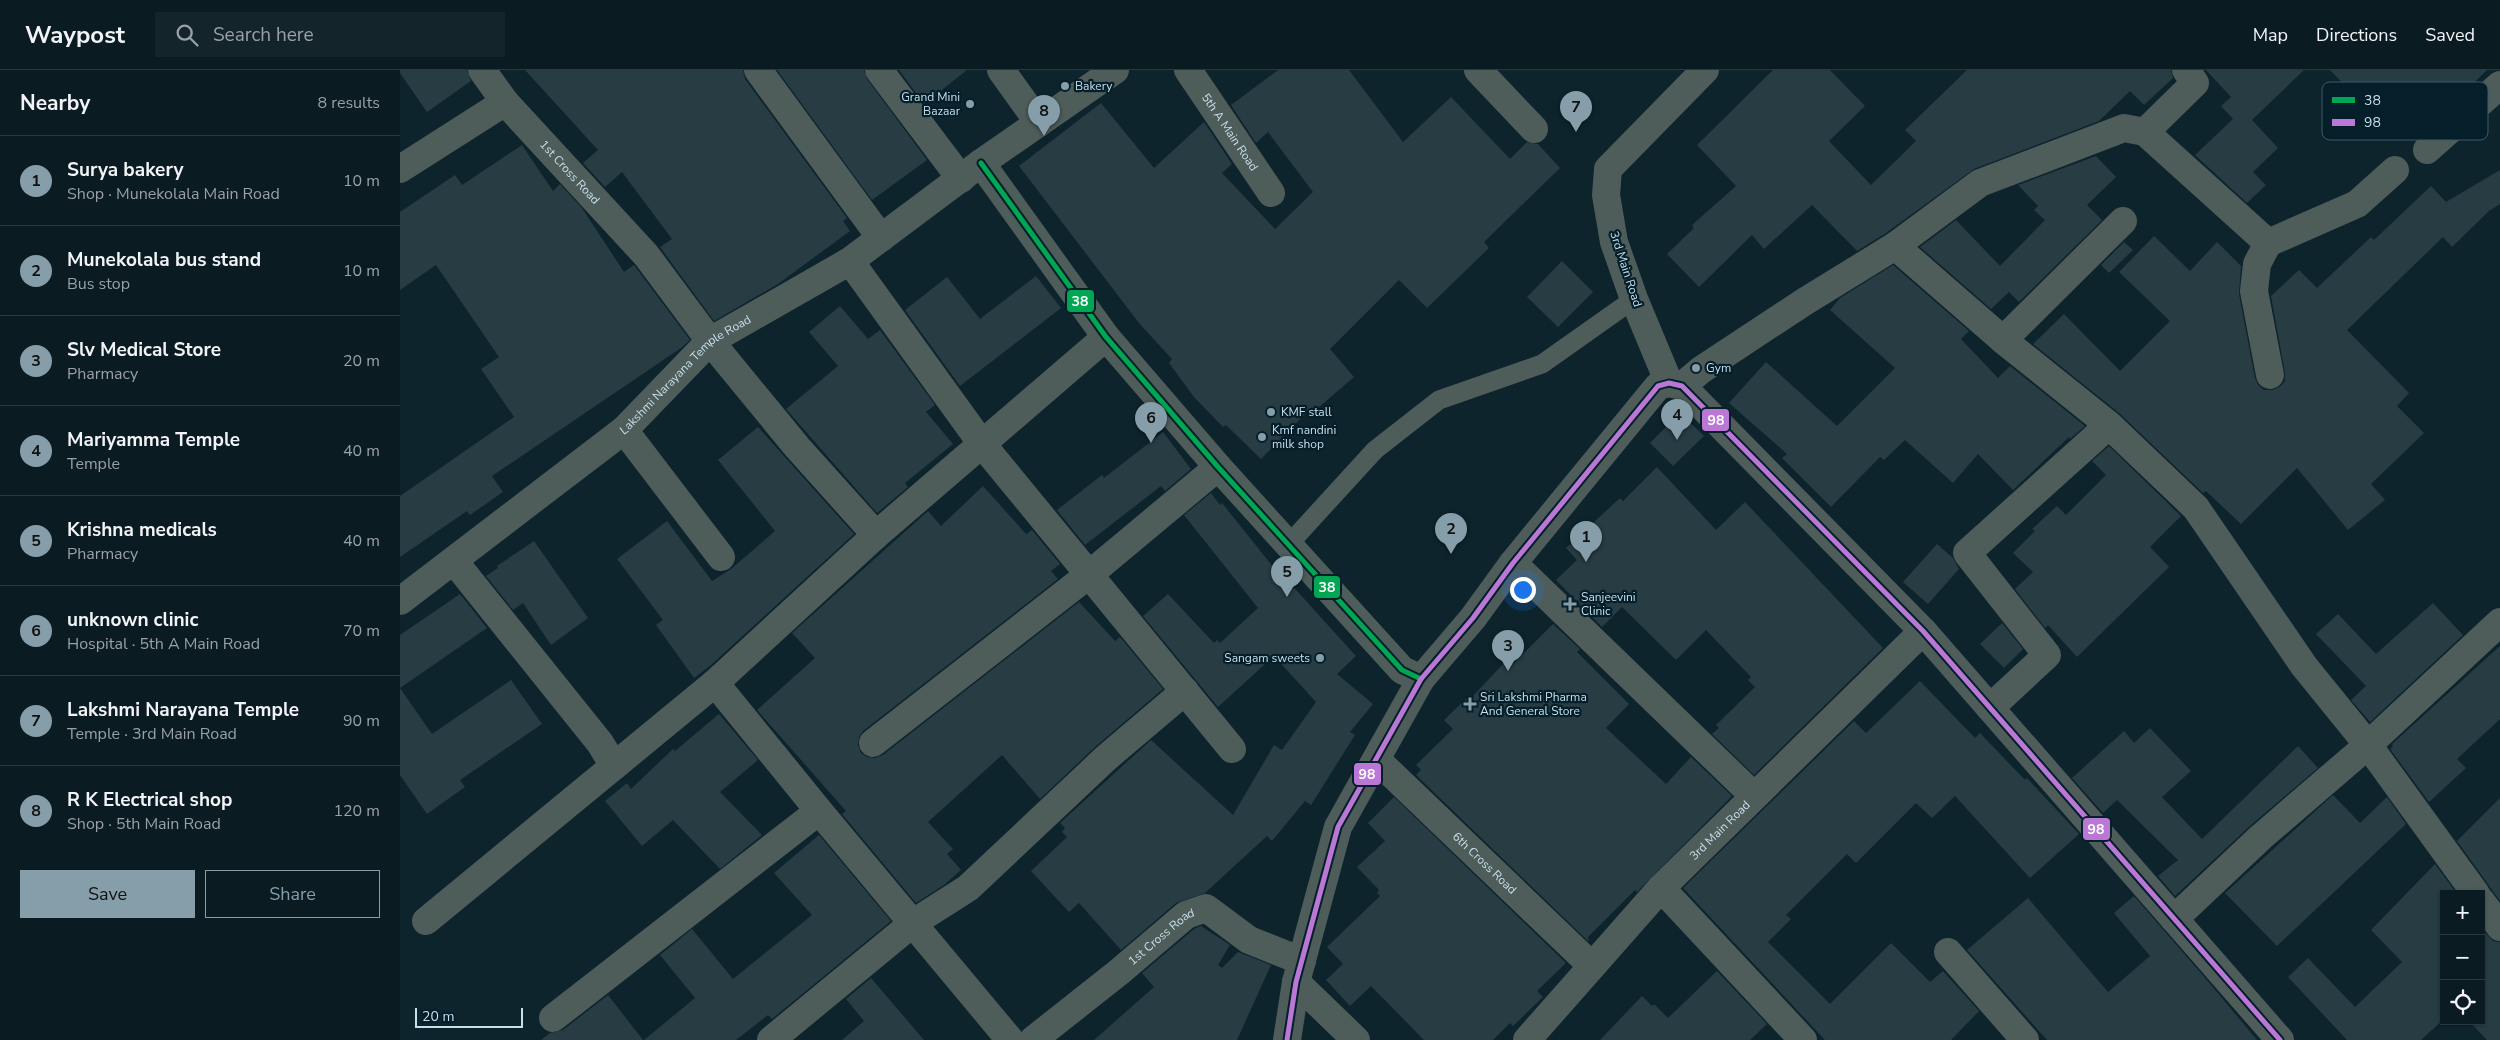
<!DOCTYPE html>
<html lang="en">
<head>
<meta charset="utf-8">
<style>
  body { margin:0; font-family:"Nunito Sans",sans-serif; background:#13242a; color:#f1f3f6 }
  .controls { position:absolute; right:15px; bottom:15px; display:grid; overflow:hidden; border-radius:0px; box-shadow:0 1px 4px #0004 }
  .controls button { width:45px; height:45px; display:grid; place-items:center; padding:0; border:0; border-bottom:1px solid #2a3940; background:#0a1b22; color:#f1f3f6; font:25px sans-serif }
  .scale { position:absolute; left:15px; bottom:12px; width:108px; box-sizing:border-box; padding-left:5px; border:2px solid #c5dfec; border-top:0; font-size:14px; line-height:18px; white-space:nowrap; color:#c5dfec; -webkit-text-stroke:4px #041f2a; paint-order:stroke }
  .you { position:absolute; left:1122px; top:519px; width:18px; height:18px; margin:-12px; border:4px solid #fff; border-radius:50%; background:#1a73e8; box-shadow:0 0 0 8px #1a73e833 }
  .badge { display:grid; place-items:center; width:32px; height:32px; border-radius:50%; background:#859ea9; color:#111; font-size:16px; font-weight:700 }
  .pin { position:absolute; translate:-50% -41px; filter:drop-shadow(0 1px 2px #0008) }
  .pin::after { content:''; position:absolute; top:26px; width:18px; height:15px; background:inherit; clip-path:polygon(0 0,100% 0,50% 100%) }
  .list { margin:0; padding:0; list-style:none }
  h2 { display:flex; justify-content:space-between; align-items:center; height:65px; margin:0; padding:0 20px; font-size:21px }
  h2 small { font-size:16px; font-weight:400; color:#99a1a5 }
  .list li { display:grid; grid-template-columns:32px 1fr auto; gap:15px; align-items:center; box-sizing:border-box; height:90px; padding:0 20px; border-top:1px solid #2a3940 }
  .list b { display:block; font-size:19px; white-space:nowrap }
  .list p { margin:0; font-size:16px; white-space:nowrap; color:#99a1a5 }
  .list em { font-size:16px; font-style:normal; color:#99a1a5 }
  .actions { display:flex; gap:10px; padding:15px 20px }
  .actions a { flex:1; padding:11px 0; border:1px solid #859ea9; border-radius:0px; text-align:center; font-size:18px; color:#859ea9 }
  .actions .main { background:#859ea9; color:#111 }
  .icon { flex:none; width:28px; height:28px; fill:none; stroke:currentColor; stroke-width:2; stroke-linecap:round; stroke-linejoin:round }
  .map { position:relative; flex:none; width:2100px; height:970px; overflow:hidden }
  header { display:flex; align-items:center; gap:30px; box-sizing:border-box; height:70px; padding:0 25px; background:#0a1b22; border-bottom:1px solid #2a3940 }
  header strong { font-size:24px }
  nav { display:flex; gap:28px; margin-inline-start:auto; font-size:18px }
  .search { width:350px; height:45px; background:#13242a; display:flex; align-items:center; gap:12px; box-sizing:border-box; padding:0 18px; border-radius:0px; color:#99a1a5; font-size:19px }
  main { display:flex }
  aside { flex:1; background:#0a1b22 }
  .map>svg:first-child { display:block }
</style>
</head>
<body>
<header>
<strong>Waypost</strong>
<div class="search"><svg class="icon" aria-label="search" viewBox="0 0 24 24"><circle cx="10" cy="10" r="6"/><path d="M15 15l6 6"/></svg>Search here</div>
<nav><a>Map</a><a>Directions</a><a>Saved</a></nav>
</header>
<main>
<aside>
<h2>Nearby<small>8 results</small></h2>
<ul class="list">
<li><span class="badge">1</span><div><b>Surya bakery</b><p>Shop · Munekolala Main Road</p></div><em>10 m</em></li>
<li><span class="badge">2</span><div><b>Munekolala bus stand</b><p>Bus stop</p></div><em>10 m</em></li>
<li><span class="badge">3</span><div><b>Slv Medical Store</b><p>Pharmacy</p></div><em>20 m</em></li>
<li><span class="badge">4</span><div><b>Mariyamma Temple</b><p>Temple</p></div><em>40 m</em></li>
<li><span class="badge">5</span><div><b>Krishna medicals</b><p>Pharmacy</p></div><em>40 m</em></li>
<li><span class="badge">6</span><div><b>unknown clinic</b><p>Hospital · 5th A Main Road</p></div><em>70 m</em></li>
<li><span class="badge">7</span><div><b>Lakshmi Narayana Temple</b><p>Temple · 3rd Main Road</p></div><em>90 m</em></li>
<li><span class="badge">8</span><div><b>R K Electrical shop</b><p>Shop · 5th Main Road</p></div><em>120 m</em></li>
</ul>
<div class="actions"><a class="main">Save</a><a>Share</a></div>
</aside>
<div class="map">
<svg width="2100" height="970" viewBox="0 0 2100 970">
  <rect width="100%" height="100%" fill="#0d242d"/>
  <path fill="#283c44" d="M 0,0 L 67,0 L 71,11 L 27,42 L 0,3 Z
    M 125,0 L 343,0 L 345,9 L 447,148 L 443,151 L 450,161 L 378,214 L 314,251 L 260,177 L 272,169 L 222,102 L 205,117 L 183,93 L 198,80 Z
    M 377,0 L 464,0 L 467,9 L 527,90 L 472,130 Z
    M 499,0 L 567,0 L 524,34 Z
    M 878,0 L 949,0 L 1003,72 L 1051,27 L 1110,89 L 1127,72 L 1138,74 L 1160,98 L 1084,172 L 1089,178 L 1027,238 L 999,210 L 930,279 L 954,307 L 912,343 L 910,339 L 861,389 L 826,355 L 823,357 L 794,327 L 769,293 L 772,289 L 739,253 L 619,96 L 701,33 L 754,98 L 804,52 L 832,94 L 822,103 L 875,159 L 913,122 L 868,62 L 856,73 L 831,35 Z
    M 1373,0 L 1430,0 L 1465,36 L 1429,71 L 1471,115 L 1516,71 L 1505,60 L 1567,0 L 1771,0 L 1773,8 L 1744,35 L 1730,21 L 1699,51 L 1574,99 L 1486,163 L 1457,181 L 1412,135 L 1364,179 L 1352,165 L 1299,217 L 1267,184 L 1294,158 L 1292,155 L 1336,116 L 1297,75 Z
    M 1806,0 L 1904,0 L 1852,50 L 1878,78 L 1853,102 L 1866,115 L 1847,133 L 1795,85 L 1833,49 L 1821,36 L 1831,27 Z
    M 1930,0 L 2087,0 L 2029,57 L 2005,34 L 1983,55 Z
    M 122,75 L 153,121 L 160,114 L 182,138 L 224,202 L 234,195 L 290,270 L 281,278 L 92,406 L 103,422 L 70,445 L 67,441 L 0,487 L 0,426 L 114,347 L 81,299 L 99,287 L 36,195 L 0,220 L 0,142 L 55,105 L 62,115 Z
    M 1696,86 L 1716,107 L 1687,135 L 1702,150 L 1619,232 L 1609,222 L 1591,239 L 1520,177 L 1556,150 L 1600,196 L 1645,150 L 1634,140 L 1638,136 L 1618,115 Z
    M 2100,100 L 2100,134 L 2089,141 L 2052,177 L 2043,167 L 1947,260 L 2009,323 L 1997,336 L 2024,363 L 1971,414 L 1985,430 L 1948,460 L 1897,398 L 1841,454 L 1806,421 L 1803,423 L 1719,343 L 1633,274 L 1664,244 L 1720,301 L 1770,251 L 1719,202 L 1754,166 L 1790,201 L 1817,172 L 1841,196 L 1839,224 L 1855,308 L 1858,315 L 1864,320 L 1873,320 L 1881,316 L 1885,311 L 1885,303 L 1871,226 L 1899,200 L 1917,218 L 1971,167 L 1974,170 L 2031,116 L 2046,132 Z
    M 1724,172 L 1733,180 L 1709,203 L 1701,195 Z
    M 1162,191 L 1193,222 L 1158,257 L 1127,227 Z
    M 1493,195 L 1569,261 L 1561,269 L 1598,308 L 1610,296 L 1685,356 L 1670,369 L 1669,367 L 1613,420 L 1578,384 L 1553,413 L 1505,370 L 1484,390 L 1480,387 L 1431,437 L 1382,388 L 1387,384 L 1329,333 L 1366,292 L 1437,356 L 1495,298 L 1430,240 L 1440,228 Z
    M 636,206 L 661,238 L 560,316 L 505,240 L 547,207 L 580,249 Z
    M 440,236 L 468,269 L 480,260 L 535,335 L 526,342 L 553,374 L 505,413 L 508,417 L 477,443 L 386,339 L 438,296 L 409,262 Z
    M 1280,343 L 1304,366 L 1273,396 L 1250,373 Z
    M 358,357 L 454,464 L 311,595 L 294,608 L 256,555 L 263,550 L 217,489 L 267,451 L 312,511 L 331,499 L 375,461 L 318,390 Z
    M 763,362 L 791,399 L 765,421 L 761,416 L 685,475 L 657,440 L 702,405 L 704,408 Z
    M 1709,376 L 1781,446 L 1750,477 L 1769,497 L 1677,587 L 1648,555 L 1645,558 L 1615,519 L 1633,502 L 1613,483 L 1635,461 L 1632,459 L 1657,436 L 1666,445 L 1706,405 L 1692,391 Z
    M 1257,397 L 1316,460 L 1345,432 L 1483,578 L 1354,705 L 1312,664 L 1319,658 L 1316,655 L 1355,617 L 1348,610 L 1351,607 L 1306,560 L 1276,590 L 1222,537 L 1202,557 L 1156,510 L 1177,490 L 1166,478 L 1220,428 L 1223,431 Z
    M 583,416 L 626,464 L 632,460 L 660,494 L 651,501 L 658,509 L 463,661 L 459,667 L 458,675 L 461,683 L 467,687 L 475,688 L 483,685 L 679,532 L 715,571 L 720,567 L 763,619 L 695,677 L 640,729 L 602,685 L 528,752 L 553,779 L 547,784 L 561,800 L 544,815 L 516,833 L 442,744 L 446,741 L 357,640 L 415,588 L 392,563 L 528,441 L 541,456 Z
    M 811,423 L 820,435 L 822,433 L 886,513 L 888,511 L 956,586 L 937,604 L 973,634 L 950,662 L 955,665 L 911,735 L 905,731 L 872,771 L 867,766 L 805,823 L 776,833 L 721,880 L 679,833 L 669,842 L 631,801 L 667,767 L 662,762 L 665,758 L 660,753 L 751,670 L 833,745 L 874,675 L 882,680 L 916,632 L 874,586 L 818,637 L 743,546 L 768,524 L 814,573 L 817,570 L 820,573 L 858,538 L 784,445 Z
    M 134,471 L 188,548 L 151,575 L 123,533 L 113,540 L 86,506 L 98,498 L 97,496 Z
    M 1537,474 L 1553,488 L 1559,499 L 1528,534 L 1503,512 Z
    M 60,524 L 87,558 L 0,618 L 0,565 Z
    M 2033,533 L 2063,565 L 1970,652 L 1951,630 L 1966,616 L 1916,564 L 1938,544 L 1976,584 Z
    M 1602,553 L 1623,579 L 1604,598 L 1580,574 Z
    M 1153,554 L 1180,579 L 1177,582 L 1229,634 L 1206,658 L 1266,714 L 1291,687 L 1332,726 L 1237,822 L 1235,820 L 1188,867 L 1189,872 L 1016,705 L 1021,700 L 1016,695 L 1053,659 L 1044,650 L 1070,625 L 1072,627 L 1105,592 L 1110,597 Z
    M 2100,576 L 2100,649 L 2057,689 L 2066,698 L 2029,732 L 1990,679 L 1993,676 L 1992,674 Z
    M 111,610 L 142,654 L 60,710 L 65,717 L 27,744 L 0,705 L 0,618 L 32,664 Z
    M 1520,611 L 1575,668 L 1580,663 L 1625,710 L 1627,708 L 1679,764 L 1630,808 L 1555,726 L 1532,748 L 1516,733 L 1456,793 L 1447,784 L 1386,845 L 1391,849 L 1368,872 L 1430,934 L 1491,873 L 1530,912 L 1543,901 L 1579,941 L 1551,970 L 1425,970 L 1283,818 L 1454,651 L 1466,663 Z
    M 319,644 L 358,690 L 320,722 L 362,765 L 320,799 L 273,750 L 242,776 L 205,731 L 227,713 L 231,719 L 273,679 L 275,681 Z
    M 1750,658 L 1791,701 L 1762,727 L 1802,769 L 1898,676 L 1918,698 L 1851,755 L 1775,826 L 1758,806 L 1778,790 L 1717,730 L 1703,743 L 1672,708 L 1724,661 L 1734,673 Z
    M 1933,725 L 1960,753 L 1987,727 L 2006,754 L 1877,876 L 1825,823 Z
    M 994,727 L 1166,893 L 1137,921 L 1143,927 L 1113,956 L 1110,953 L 1093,970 L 1024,970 L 971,916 L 950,936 L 926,910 L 943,894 L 927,877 L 980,826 L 977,823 L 979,820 L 957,797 L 985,771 L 968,753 Z
    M 2100,728 L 2100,831 L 2057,771 Z
    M 419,765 L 491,851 L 372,949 L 368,945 L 336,970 L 244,970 L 295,928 L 260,885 L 292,859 L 333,909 L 412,845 L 374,803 Z
    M 2035,794 L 2057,824 L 2044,824 L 2044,949 L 2021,970 L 1947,970 L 1888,907 L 1908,888 L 1955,937 L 2002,892 L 1971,860 Z
    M 1734,826 L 1806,909 L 1857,970 L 1647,970 L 1567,880 L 1628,828 L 1708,922 L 1750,886 L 1714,843 Z
    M 801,856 L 830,875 L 818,895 L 822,898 L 838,882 L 871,895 L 837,970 L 694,970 L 754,917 L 742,903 L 794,859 Z
    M 2081,858 L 2093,871 L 2100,872 L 2100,970 L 2087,970 L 2069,951 L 2081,951 Z
    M 1317,901 L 1367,954 L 1350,970 L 1200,970 L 1242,926 L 1252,936 L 1254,934 L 1268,948 Z
    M 471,908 L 524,970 L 442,970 L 464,951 L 446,929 Z
    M 208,925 L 243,970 L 141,970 L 150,963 L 163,960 Z"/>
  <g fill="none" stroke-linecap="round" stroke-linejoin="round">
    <path stroke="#4f5d5a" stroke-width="19" d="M 889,474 L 975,380 L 1039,330 L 1142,294 L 1234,229"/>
    <g stroke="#4f5d5a" stroke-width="28">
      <path d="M 82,0 L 105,32"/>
      <path d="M 358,0 L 481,168"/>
      <path d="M 479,0 L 561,109"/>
      <path d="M 601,0 L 639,53"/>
      <path id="s1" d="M 788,0 L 871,123"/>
      <path d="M 1078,0 L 1134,59"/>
      <path d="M 1745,62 L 1795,13 L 1786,0"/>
      <path d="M 2027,80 L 2100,15"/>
      <path d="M 581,93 L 715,0"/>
      <path id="s2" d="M 0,99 L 105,32 L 246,185 L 310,271 L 397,377 L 476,465"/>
      <path d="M 1868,173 L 1857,194 L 1854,221 L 1870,305"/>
      <path d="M 1495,176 L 1603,270 L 1709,355 L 1796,438 L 1904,596 L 1968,675 L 2076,824"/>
      <path d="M 450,191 L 582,374 L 832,679"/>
      <path d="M 1603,270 L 1723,151"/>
      <path d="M 1269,313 L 1234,229 L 1214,172 L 1206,125 L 1208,99 L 1305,0"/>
      <path d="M 1282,316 L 1301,300 L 1404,232 L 1495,176 L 1580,113 L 1724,58 L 1745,62 L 1868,173 L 1957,134 L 1995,100"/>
      <path d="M 224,360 L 321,487"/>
      <path d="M 54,491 L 200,673 L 214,696"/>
      <path d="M 1113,493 L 1354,726"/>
      <path d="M 315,613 L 476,465 L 706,267"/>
      <path d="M 1590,638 L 1647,585 L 1567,483 L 1709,355"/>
      <path d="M 473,673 L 691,503 L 818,397"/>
      <path id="s3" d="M 977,690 L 1192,896"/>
      <path d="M 1261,818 L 1403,970"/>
      <path d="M 2081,831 L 2100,857"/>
      <path d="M 1774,849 L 1861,767 L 1968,675 L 2100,552"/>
      <path d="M 26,851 L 315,613 L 419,741 L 610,970"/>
      <path d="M 1548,882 L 1625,970"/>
      <path d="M 896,912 L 956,970"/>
      <path d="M 153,948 L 419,741"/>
      <path d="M 371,970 L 513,853 L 568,818 L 706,688 L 785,621"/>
      <path id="s4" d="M 633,970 L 719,902 L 786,845 L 806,838 L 849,870 L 902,891"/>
      <path id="s5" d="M 1127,970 L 1261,818 L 1523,561"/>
    </g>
    <g stroke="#4f5d5a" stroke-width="28">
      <path id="s6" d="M 0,531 L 224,360 L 310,271 L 450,191 L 581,93 L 706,267 L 818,397 L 1002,600 L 1021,609"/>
      <path d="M 887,970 L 896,912 L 938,757 L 1021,609 L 1073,548 L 1113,493 L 1258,316 L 1269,313 L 1282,316 L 1523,561 L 1880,970"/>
    </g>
    <defs>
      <path id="bus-1" d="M 581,93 L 706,267 L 818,397 L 1002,600 L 1021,609"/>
      <path id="bus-2" d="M 887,970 L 896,912 L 938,757 L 1021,609 L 1073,548 L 1113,493 L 1258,316 L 1269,313 L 1282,316 L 1523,561 L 1880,970"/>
    </defs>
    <use href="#bus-1" stroke="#041f2a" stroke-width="9"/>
    <use href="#bus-2" stroke="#041f2a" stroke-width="9"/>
    <use href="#bus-1" stroke="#00a651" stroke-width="5"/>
    <use href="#bus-2" stroke="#ba77d6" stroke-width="5"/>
  </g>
  <g fill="#859ea9" stroke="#041f2a" stroke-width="2">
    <circle cx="665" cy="16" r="5"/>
    <circle cx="570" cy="34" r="5"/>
    <circle cx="1296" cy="298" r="5"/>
    <circle cx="871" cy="342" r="5"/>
    <circle cx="862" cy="367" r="5"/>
    <path d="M1167.5 526.5h5v5h5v5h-5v5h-5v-5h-5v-5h5z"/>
    <circle cx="920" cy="588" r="5"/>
    <path d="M1067.5 626.5h5v5h5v5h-5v5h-5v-5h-5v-5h5z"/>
  </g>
  <g text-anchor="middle" stroke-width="4.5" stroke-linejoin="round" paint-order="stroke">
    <g font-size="12" fill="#c5dfec" stroke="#041f2a" text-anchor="start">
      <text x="675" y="20">Bakery</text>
      <text x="560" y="31" text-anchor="end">Grand Mini<tspan x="560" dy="14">Bazaar</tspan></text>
      <text x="1306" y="302">Gym</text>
      <text x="881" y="346">KMF stall</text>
      <text x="872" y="364">Kmf nandini<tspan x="872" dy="14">milk shop</tspan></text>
      <text x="1181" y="531">Sanjeevini<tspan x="1181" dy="14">Clinic</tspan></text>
      <text x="910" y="592" text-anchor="end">Sangam sweets</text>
      <text x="1080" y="631">Sri Lakshmi Pharma<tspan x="1080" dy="14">And General Store</tspan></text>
    </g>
    <g font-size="12" fill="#c5dfec" stroke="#041f2a">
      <text dy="4" stroke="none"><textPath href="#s1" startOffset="75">5th A Main Road</textPath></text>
      <text dy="4" stroke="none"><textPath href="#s2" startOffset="220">1st Cross Road</textPath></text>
      <text transform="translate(1226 199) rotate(72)" y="4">3rd Main Road</text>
      <text dy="4" stroke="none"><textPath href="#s6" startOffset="365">Lakshmi Narayana Temple Road</textPath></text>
      <text dy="4" stroke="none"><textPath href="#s5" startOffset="285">3rd Main Road</textPath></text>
      <text dy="4" stroke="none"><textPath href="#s3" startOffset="149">6th Cross Road</textPath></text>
      <text dy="4" stroke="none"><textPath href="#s4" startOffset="165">1st Cross Road</textPath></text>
    </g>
  </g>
  <rect x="1922" y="12" width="166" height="58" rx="8" fill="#041f2a" stroke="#3e5964" stroke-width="1"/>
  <rect x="1932" y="27" width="23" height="6" fill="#00a651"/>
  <rect x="1932" y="49" width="23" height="7" fill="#ba77d6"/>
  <g font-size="14" fill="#c5dfec">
    <text x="1964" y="35">38</text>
    <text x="1964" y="57">98</text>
  </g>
  <g stroke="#041f2a" stroke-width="2">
    <rect x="666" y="219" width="29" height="24" rx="5" fill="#00a651"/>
    <rect x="1301" y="338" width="29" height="24" rx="5" fill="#ba77d6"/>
    <rect x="913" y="505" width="28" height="24" rx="5" fill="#00a651"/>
    <rect x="953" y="692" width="29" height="24" rx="5" fill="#ba77d6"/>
    <rect x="1682" y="747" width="29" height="24" rx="5" fill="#ba77d6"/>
  </g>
  <g font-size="14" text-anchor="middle" font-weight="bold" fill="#fff">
    <text x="680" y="236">38</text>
    <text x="1316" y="355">98</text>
    <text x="927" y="522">38</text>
    <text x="967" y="709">98</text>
    <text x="1696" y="764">98</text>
  </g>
</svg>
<div class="controls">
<button>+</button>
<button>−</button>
<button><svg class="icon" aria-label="locate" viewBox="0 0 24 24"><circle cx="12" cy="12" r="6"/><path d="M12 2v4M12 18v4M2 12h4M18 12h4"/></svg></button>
</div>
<div class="scale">20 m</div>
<div class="you"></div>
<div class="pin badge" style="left:1186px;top:492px">1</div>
<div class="pin badge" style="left:1051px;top:484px">2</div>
<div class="pin badge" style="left:1108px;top:601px">3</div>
<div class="pin badge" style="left:1277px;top:370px">4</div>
<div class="pin badge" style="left:887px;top:527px">5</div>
<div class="pin badge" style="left:751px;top:373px">6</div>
<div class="pin badge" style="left:1176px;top:62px">7</div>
<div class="pin badge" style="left:644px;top:66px">8</div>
</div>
</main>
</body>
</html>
